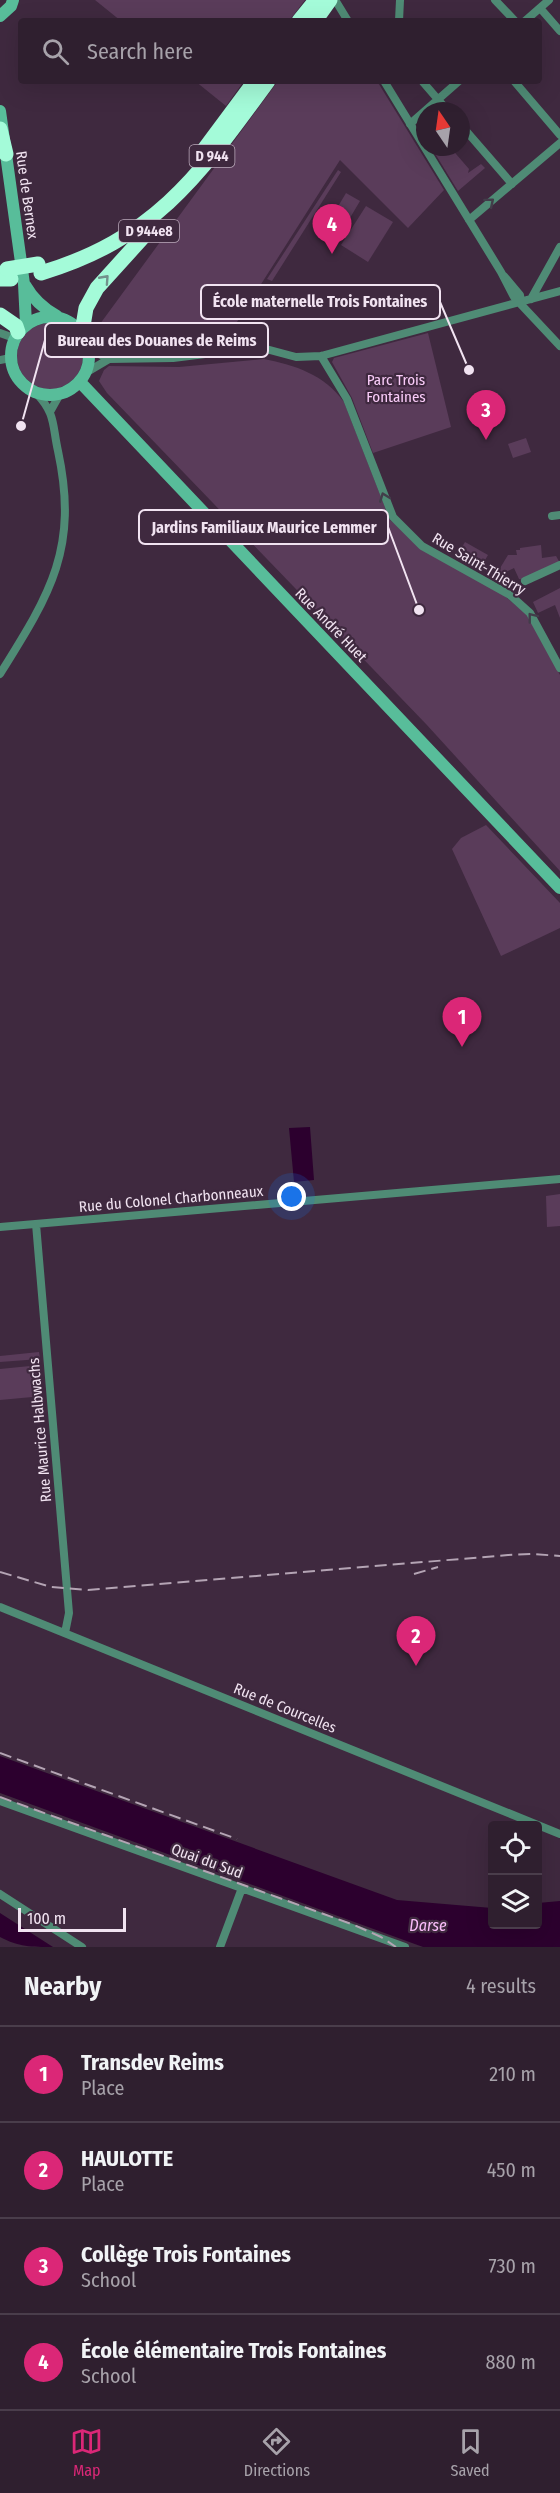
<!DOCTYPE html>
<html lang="en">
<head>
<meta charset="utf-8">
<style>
  body { margin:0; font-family:"Fira Sans Condensed",sans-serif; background:#3b2c3b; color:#f1f3f6 }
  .controls { position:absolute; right:18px; bottom:18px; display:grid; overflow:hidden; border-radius:6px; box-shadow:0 6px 24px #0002 }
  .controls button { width:54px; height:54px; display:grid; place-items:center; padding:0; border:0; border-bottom:2px solid #4a3d4b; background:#2f1f2f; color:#f1f3f6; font:30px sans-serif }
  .compass { position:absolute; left:416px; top:102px; width:54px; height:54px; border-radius:50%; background:#2f1f2f; box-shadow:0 6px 24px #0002; rotate:347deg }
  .scale { position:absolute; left:18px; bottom:15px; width:108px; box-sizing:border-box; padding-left:6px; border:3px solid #f1e3f1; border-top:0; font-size:16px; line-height:21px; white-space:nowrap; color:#f1e3f1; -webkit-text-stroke:4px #3f293f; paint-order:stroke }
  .you { position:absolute; left:292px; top:1197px; width:21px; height:21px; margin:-15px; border:4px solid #fff; border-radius:50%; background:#1a73e8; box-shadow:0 0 0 9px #1a73e833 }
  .badge { display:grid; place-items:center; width:39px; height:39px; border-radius:50%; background:#db2777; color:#fff; font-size:20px; font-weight:700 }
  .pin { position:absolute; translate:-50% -50px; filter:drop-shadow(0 2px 3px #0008) }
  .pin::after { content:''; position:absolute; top:32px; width:21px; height:18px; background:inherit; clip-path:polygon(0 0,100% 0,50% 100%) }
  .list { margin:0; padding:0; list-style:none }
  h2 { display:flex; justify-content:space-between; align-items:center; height:78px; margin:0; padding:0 24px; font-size:26px }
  h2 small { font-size:20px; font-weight:400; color:#a7a2aa }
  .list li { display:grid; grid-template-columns:39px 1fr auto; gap:18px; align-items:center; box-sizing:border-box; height:96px; padding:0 24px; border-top:2px solid #4a3d4b }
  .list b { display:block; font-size:22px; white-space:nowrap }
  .list p { margin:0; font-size:20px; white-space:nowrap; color:#a7a2aa }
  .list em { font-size:20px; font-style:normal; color:#a7a2aa }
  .icon { flex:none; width:33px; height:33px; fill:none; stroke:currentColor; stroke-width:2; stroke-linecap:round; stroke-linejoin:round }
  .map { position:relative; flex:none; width:560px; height:1947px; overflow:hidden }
  .search { position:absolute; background:#2f1f2f; box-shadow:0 6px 24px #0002; left:18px; right:18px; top:18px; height:66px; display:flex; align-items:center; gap:15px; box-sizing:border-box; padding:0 21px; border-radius:6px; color:#a7a2aa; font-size:22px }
  .sheet { height:462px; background:#2f1f2f }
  nav { display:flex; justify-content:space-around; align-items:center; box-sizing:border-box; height:84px; border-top:2px solid #4a3d4b; background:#2f1f2f; font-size:16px; color:#a7a2aa }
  nav a { display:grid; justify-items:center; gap:3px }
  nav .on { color:#db2777 }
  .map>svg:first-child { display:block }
</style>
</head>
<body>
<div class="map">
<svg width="560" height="1947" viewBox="0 0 560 1947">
  <rect width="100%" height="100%" fill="#3f293f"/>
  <path fill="#5a3c5a" d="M 95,0 L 305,0 L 289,21 L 121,21 Z
    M 195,81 L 244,81 L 226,106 Z
    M 278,81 L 377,81 L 444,190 L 408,228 L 340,160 L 223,344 L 146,355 L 146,351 L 111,350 L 104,346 L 100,324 Z
    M 431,147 L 450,147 L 469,169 L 468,173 L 481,164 L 485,168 L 458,191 Z
    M 338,170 L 341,172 L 272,281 L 267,279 Z
    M 346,193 L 360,201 L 347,223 L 333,215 Z
    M 366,206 L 393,222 L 368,262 L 341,245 Z
    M17 356a33 33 0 1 1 66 0a33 33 0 1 1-66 0Z
    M 428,333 L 451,427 L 373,453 L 352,398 L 332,362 L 334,358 Z
    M 264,359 C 295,365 325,375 344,402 L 390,520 L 430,553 L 501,593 L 531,618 L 560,675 L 560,871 L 426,724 L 107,393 L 99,381 L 104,370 L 109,366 L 179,367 Z
    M 526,438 L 531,452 L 513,458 L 508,444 Z
    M 465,542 L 488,555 L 481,567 L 458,554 Z
    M 541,545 L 542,558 L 556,556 L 560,563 L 523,580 L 519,579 L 514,568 L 494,578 L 508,555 L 517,555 L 516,550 L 520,550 L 520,548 Z
    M 560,588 L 560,618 L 555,605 L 538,613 L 533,602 Z
    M 486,825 L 560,903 L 560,928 L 501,956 L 452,849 L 461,838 Z
    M 560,1194 L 560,1226 L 547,1227 L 546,1196 Z
    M 39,1352 L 40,1359 L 0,1362 L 0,1356 Z
    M 40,1365 L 43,1396 L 0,1400 L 0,1369 Z"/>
  <path fill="#2c002e" d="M 310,1127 L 314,1180 L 294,1182 L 289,1128 Z
    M 0,1756 L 397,1900 L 492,1908 L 492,1924 L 538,1924 L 538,1903 L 560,1901 L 560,1947 L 423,1947 L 0,1793 Z
    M 0,1913 L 53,1947 C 31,1947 19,1947 0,1937 Z"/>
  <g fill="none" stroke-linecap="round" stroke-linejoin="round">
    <path stroke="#4f8b75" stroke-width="8" d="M 495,0 L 515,21
      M 337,3 L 348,21
      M 540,8 L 560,31
      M 399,21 L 400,0
      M 525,21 L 549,0
      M 384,81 L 501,272 L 514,297 L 560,346
      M 422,81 L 448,111
      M 514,81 L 560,135
      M 410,124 L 459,81
      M 461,125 L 512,184
      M 469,220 L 560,143
      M 504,276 L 520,295 L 521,302
      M 531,299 L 560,247
      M 0,333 L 14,338
      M 89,349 L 109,359
      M 321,356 L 347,399 L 393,517 L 422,546 L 510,595 L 530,613 L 560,668
      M 0,360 L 10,358
      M 87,372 L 109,359 L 173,358 L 245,349 L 266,349 L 296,357 L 321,356 L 560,291
      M 51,410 L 60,394
      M 552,516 L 560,515
      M 525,581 L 560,565
      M 0,674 C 50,594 79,549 58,451 C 52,424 56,414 36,393
      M 36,1224 L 69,1613 L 65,1633
      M 0,1227 L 560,1179
      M 0,1607 L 560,1834
      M 0,1801 L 405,1947
      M 0,1894 L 82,1947
      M 220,1947 L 242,1888"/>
    <path stroke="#58bd9a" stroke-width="12" d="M 0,16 L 11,6 L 13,0
      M 0,111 L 24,284 L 26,324
      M 25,285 C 33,299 42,308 57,316
      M11 356a39 39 0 1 1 78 0a39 39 0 1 1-78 0Z
      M 80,382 L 560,888"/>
    <path stroke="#a4fbd9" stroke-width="15" d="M 299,21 L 316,0
      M 315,21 L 330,0
      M 0,129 L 6,154
      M 197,159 L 255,81
      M 41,273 C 157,238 200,174 268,81
      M 0,279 L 11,279
      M 0,315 L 16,326 L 18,332
      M 82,332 L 86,308 L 97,288 L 154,225"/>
    <path stroke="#b4a4b4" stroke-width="2" stroke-dasharray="12 6" stroke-linecap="butt" d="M 0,1572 L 51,1587 L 88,1590 L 508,1555 L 533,1554 L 560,1556
      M 414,1574 L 438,1567
      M 0,1753 L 237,1839
      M 0,1797 L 354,1925 L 381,1937 L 396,1947"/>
    <path stroke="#a4fbd9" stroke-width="15" d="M 7,269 L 38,264"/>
  </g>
  <defs><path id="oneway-chevron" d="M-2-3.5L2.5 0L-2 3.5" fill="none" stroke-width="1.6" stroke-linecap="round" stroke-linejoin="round" transform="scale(1.5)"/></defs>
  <g stroke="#423d4a">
    <use href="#oneway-chevron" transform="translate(490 202) rotate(-40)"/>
    <use href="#oneway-chevron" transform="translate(384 497) rotate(-111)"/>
    <use href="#oneway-chevron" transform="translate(532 617) rotate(-128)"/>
  </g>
  <use stroke="#72928c" href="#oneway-chevron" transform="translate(105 279) rotate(-48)"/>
  <g text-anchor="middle" stroke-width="4.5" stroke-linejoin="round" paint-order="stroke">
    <g fill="#3f293f" stroke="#bcabbc" stroke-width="1.5">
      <rect x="189.5" y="145" width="45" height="22" rx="4.5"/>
      <rect x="119" y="220" width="60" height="22" rx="4.5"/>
    </g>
    <g font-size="14" font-weight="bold" fill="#f1e3f1">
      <text x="212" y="161">D 944</text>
      <text x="149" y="236">D 944e8</text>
    </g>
    <g font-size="15" fill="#f1e3f1" stroke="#3f293f">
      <text transform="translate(27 195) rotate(82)" y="5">Rue de Bernex</text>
      <text transform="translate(479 564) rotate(31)" y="5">Rue Saint-Thierry</text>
      <text transform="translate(331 625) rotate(46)" y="5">Rue André Huet</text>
      <text transform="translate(171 1199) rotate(-5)" y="5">Rue du Colonel Charbonneaux</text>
      <text transform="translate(40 1430) rotate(-95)" y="5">Rue Maurice Halbwachs</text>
      <text transform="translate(285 1708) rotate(22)" y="5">Rue de Courcelles</text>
      <text transform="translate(207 1861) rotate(20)" y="5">Quai du Sud</text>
    </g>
    <g font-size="15" fill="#faccf9" stroke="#3f293f">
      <text x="396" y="385">Parc Trois<tspan x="396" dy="17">Fontaines</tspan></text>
    </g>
    <g font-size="16" font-style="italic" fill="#fabdfa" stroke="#3f293f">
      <text x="428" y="1931">Darse</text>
    </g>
  </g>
  <path fill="none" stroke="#f1e3f1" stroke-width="2" d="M469 370L440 302M21 426L45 340M419 610L388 527"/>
  <g fill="#f1e3f1" stroke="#3f293f" stroke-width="2">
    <circle cx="469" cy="370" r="6"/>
    <circle cx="21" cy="426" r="6"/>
    <circle cx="419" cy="610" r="6"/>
  </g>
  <g fill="#3f293f" stroke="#f1e3f1" stroke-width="2">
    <rect x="201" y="285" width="239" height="34" rx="6"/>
    <rect x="45" y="323" width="223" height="34" rx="6"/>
    <rect x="139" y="510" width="249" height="34" rx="6"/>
  </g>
  <g font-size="16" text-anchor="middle" font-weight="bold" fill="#f1e3f1">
    <text x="320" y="307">École maternelle Trois Fontaines</text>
    <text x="157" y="346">Bureau des Douanes de Reims</text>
    <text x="264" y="533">Jardins Familiaux Maurice Lemmer</text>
  </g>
</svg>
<div class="controls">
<button><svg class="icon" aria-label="locate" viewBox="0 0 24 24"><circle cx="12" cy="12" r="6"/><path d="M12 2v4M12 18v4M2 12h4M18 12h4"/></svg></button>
<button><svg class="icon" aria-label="layers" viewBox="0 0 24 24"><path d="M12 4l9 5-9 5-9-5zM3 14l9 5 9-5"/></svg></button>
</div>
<svg class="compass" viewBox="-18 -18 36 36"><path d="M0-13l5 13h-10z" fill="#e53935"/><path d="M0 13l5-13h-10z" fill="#a7a2aa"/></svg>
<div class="scale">100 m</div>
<div class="you"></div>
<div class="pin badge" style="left:462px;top:1047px">1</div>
<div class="pin badge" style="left:416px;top:1666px">2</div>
<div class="pin badge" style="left:486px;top:440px">3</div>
<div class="pin badge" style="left:332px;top:254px">4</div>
<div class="search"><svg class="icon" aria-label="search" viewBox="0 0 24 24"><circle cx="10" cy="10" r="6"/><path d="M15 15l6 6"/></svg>Search here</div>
</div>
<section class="sheet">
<h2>Nearby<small>4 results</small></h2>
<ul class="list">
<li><span class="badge">1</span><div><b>Transdev Reims</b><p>Place</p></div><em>210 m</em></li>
<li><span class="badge">2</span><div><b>HAULOTTE</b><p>Place</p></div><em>450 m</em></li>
<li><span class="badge">3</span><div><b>Collège Trois Fontaines</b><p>School</p></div><em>730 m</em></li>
<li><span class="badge">4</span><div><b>École élémentaire Trois Fontaines</b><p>School</p></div><em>880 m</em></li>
</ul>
</section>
<nav>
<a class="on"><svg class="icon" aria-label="map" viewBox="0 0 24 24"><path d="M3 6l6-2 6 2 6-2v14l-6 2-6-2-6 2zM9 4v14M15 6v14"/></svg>Map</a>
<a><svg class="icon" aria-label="directions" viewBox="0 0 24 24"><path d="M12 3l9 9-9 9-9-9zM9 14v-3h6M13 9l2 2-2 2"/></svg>Directions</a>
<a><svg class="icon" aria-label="saved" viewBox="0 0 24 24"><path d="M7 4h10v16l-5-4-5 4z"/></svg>Saved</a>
</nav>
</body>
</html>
